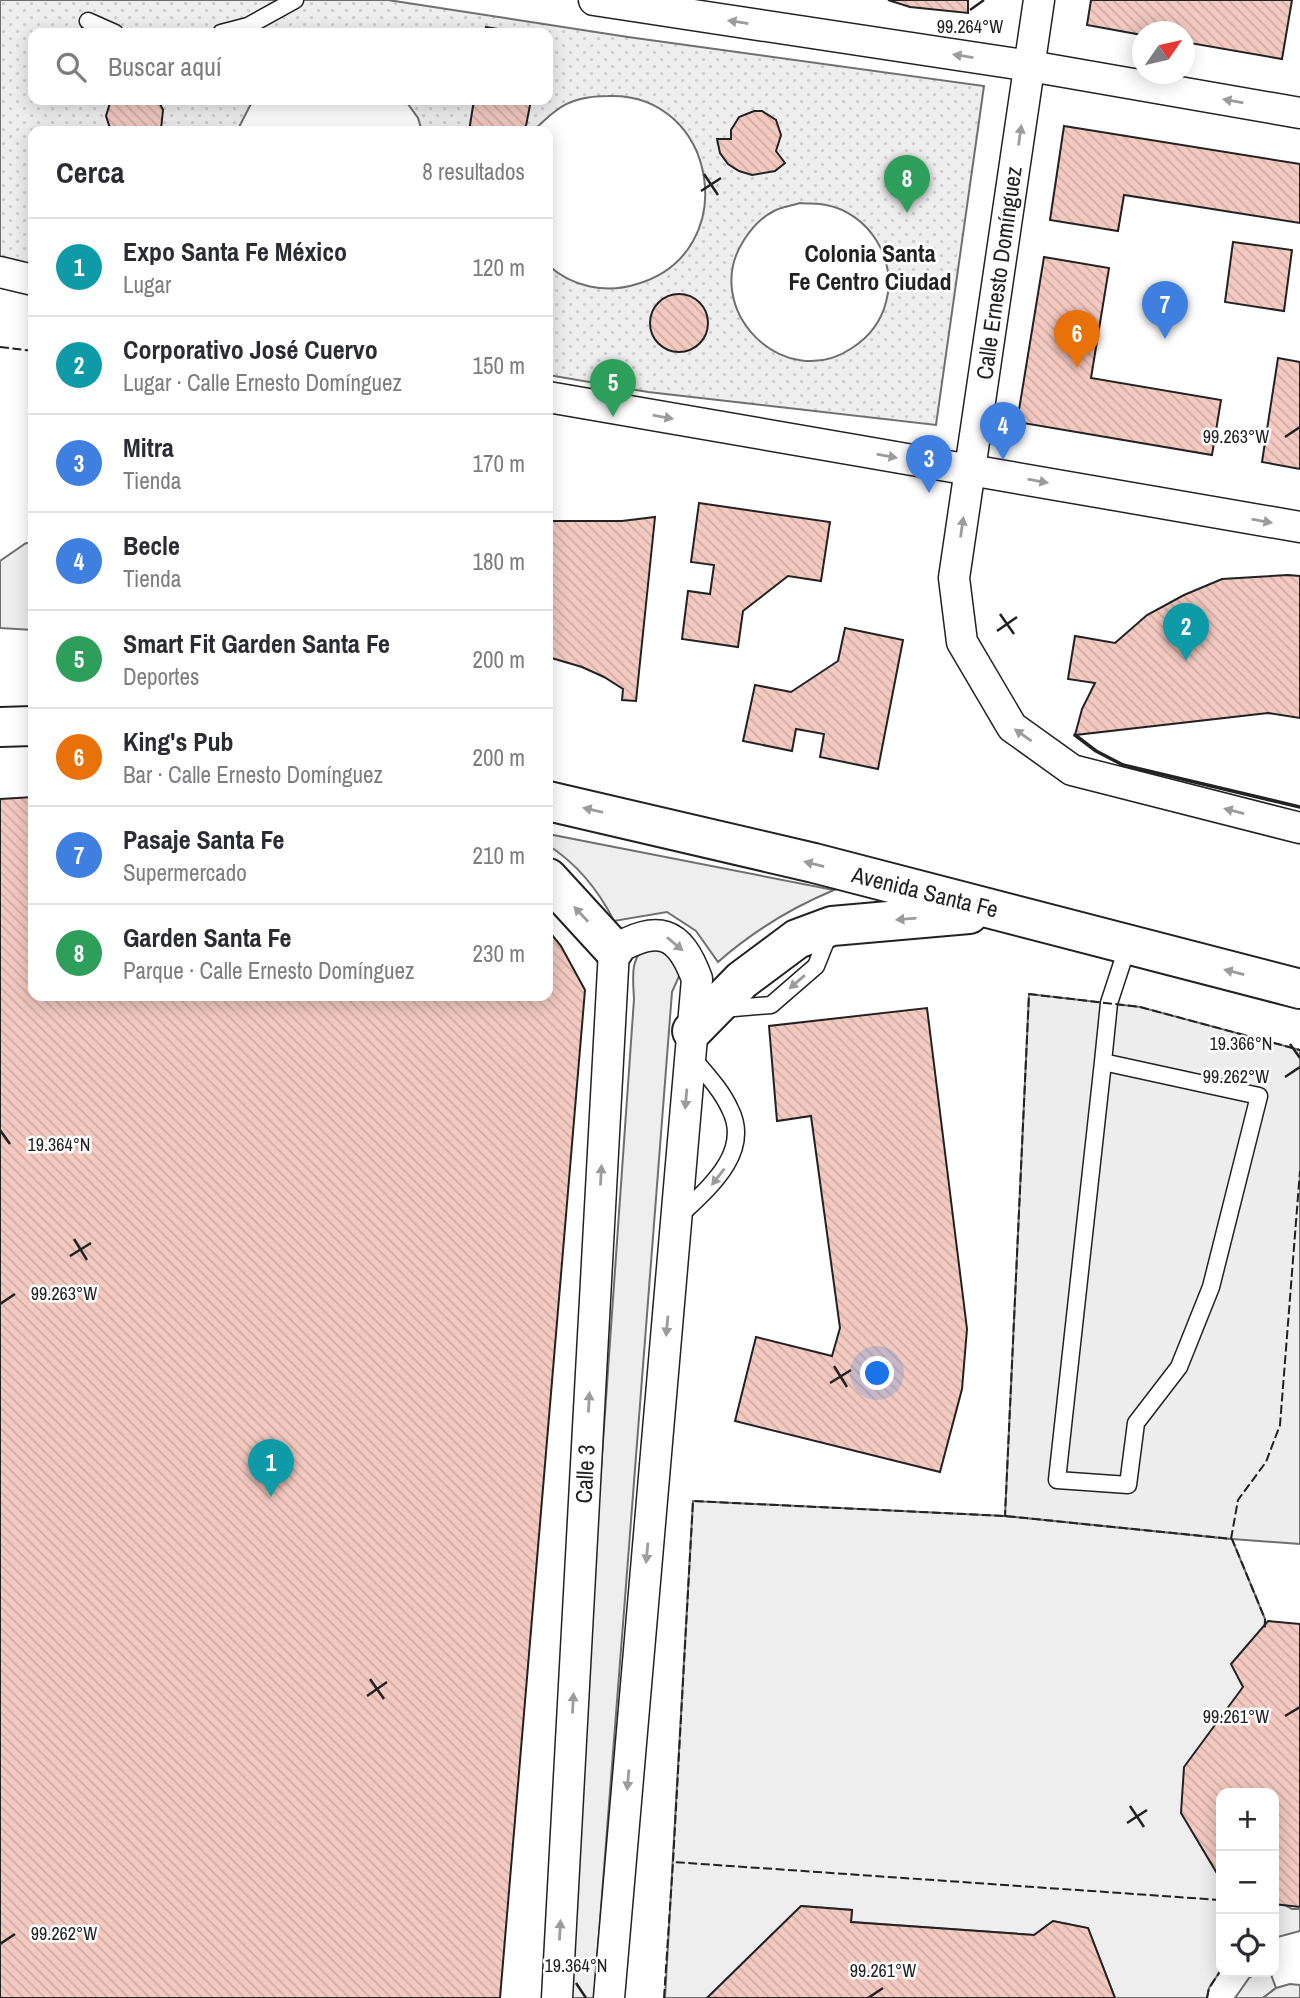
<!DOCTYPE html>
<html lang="es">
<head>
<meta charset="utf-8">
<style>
  body { margin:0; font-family:"Archivo Narrow",sans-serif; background:#f7f7f7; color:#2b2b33 }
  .controls { position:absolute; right:21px; bottom:21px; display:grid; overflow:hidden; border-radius:14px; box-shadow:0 4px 18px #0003 }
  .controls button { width:63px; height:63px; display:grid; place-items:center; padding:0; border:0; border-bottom:2px solid #e1e1e2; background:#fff; color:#2b2b33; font:35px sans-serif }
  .compass { position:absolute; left:1132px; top:21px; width:63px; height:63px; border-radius:50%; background:#fff; box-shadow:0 4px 18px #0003; rotate:56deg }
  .you { position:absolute; left:878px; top:1374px; width:24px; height:24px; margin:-18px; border:5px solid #fff; border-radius:50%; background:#1a73e8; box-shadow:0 0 0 10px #1a73e833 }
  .badge { display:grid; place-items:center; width:46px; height:46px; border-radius:50%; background:#c62828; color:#fff; font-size:23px; font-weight:700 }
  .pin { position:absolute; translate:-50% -58px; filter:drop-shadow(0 2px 4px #0008) }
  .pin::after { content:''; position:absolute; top:37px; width:24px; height:21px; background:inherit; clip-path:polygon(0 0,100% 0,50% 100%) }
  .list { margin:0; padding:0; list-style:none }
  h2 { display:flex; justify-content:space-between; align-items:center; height:91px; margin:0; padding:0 28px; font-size:30px }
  h2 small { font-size:23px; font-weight:400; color:#7c7c81 }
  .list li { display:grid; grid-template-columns:46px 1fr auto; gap:21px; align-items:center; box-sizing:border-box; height:98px; padding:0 28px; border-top:2px solid #e1e1e2 }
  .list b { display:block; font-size:26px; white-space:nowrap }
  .list p { margin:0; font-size:23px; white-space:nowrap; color:#7c7c81 }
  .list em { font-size:23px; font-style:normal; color:#7c7c81 }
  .icon { flex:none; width:38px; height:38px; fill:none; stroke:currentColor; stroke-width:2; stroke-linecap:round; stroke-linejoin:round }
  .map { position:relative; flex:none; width:1300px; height:1998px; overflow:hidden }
  .search { position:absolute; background:#fff; box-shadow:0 4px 18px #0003; left:28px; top:28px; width:525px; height:77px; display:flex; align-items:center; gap:18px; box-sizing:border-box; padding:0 24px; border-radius:14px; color:#7c7c81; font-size:26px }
  .panel { position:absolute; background:#fff; box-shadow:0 4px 18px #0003; left:28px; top:126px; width:525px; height:875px; border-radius:14px }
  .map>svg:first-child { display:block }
</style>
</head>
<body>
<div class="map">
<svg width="1300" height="1998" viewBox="0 0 1300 1998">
  <defs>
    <pattern id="park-dots" width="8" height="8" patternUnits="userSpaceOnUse" patternTransform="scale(1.75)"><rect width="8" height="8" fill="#eee"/><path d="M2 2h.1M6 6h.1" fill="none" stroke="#ccc" stroke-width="1.8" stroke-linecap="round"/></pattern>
    <pattern id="building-back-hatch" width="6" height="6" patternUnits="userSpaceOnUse" patternTransform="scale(1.75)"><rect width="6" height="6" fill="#f3c9c0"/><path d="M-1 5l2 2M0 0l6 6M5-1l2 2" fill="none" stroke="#d0aca5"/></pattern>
  </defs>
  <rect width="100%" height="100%" fill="#fff"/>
  <path fill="#eee" stroke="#6f6f6f" stroke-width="2" d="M 26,543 L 33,544 L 33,630 L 0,628 L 0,561 Z
    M 548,834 L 834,890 C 791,908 753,931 718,962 L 696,931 L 667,912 L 614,921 C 599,891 577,864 548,845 Z
    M 650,943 L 684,965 L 672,992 L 594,1998 L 564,1998 L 634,999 C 633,976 629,957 650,943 Z
    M 693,1501 L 1005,1516 L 1232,1539 L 1265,1619 L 1261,1676 L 1208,1811 L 1221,1841 L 1221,1970 L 1209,1988 L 1207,1998 L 1115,1998 L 1088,1928 L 1053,1921 L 1034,1935 L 851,1922 L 852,1910 L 801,1906 L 707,1998 L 665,1998 Z
    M 1274,1899 L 1292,1909 L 1300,1909 L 1300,1931 L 1274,1938 Z
    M 1259,1972 L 1270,1972 L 1276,1988 L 1263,1998 L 1235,1998 L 1249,1978 Z"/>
  <path fill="url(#park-dots)" stroke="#6f6f6f" stroke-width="2" fill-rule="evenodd" d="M 0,0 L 388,0 L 628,37 L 984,86 L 936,425 L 648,392 L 548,375 L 548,265 C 572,287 606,294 637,284 C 744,253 718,92 608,96 C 591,96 571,99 557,110 C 548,116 541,124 533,131 L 422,131 L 418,118 L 405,100 L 548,100 L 548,33 L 33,33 L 33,100 L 253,100 L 237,131 L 33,131 L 33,265 L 0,257 ZM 800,203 C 808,204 818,203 826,205 C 869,213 898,260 886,302 C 881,322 869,337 852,348 C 784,394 699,309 744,240 C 751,229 762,217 774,211 C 782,207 791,206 800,203 Z"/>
  <path fill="#ededed" stroke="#6f6f6f" stroke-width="2" d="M 1029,994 L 1140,1007 L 1300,1050 L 1300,1544 L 1232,1539 L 1005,1516 Z
    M 1290,1984 L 1300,1985 L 1300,1998 L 1263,1998 L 1276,1988 Z"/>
  <path fill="url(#building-back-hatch)" stroke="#222" stroke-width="2" d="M 888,0 L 968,0 L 968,13 L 910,7 Z
    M 1091,0 L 1292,0 L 1282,59 L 1184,42 L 1184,32 L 1142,32 L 1142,35 L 1087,25 Z
    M 486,27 L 521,33 L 485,33 Z
    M 111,100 L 158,100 L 163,110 L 161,129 L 159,131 L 111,131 L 106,116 Z
    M 474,100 L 531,100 L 525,131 L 469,131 Z
    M 754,111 L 762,111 L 776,120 L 781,135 L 776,151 L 785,163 L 775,171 L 752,175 L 739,171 L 728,164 L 720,153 L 717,139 L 731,139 L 731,130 L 739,117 Z
    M 1064,126 L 1300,164 L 1300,223 L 1124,195 L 1118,231 L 1050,220 Z
    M 1233,242 L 1292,250 L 1284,311 L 1225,302 Z
    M 1044,257 L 1109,268 L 1091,378 L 1221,400 L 1212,455 L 1017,422 Z
    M650 323a29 29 0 1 1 58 0a29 29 0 1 1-58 0Z
    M 1278,358 L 1300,362 L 1300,469 L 1262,462 Z
    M 699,503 L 830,522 L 821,581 L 788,576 L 743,611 L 738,647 L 682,639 L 688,591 L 710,594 L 714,565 L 691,562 Z
    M 655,517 L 636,701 L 622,700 L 623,689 L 604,677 L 582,667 L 548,657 L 548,521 L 622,521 Z
    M 1288,575 L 1300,576 L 1300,718 L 1268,713 L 1075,735 L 1082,709 L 1095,683 L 1068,679 L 1075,636 L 1115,643 L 1147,615 L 1184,595 L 1222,579 Z
    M 845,628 L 903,640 L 878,769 L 820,757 L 824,734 L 796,729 L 792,751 L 743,741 L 755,685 L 791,692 L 838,661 Z
    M 33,797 L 33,996 L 548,996 L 548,930 L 561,946 L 585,990 L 500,1998 L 0,1998 L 0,799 Z
    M 927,1008 L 967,1329 L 962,1389 L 940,1472 L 735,1421 L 756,1337 L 832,1356 L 840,1328 L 811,1116 L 777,1121 L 769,1026 Z
    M 1268,1621 L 1300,1624 L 1300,1907 L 1274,1904 L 1274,1793 L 1221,1793 L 1221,1880 L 1181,1813 L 1184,1767 L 1243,1687 L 1231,1664 Z
    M 801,1906 L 852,1910 L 851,1922 L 1034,1935 L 1053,1921 L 1088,1928 L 1115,1998 L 707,1998 Z"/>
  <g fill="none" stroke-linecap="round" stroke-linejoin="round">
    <defs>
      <path id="lane" d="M 88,21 L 115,33
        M 221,33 L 248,26 L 295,0
        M 722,1009 L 771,1005 L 816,966 L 830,931
        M 1103,1062 L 1259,1096 L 1211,1287 L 1179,1367 L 1136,1423 L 1128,1485 L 1057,1480 L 1103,1062 L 1109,1003 L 1128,945
        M 677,1218 C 705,1191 753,1154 730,1109 C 721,1089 705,1073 691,1056"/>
      <path id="street" d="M 594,0 L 1030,66 L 1300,113
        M 1039,0 L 954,578 L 962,642 L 1012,727 L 1072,770 L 1300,828
        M 0,272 L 33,280
        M 548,397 L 1300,527
        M 557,1998 L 614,950 C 658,925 679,930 697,979 L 609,1998"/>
      <path id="secondary" d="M 0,727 L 33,726
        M 548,801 L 814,863 L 1300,989
        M 548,878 L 614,950
        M 692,1031 L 742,980 L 797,939 L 832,926 L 969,914"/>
    </defs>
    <use href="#lane" stroke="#222" stroke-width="19"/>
    <use href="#street" stroke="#222" stroke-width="33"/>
    <use href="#secondary" stroke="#222" stroke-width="42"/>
    <use href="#lane" stroke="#fff" stroke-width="16"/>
    <use href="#street" stroke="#fff" stroke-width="30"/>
    <use href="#secondary" stroke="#fff" stroke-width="38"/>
    <path stroke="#222" stroke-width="2" stroke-dasharray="9 3.5" stroke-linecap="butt" d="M 0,347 L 33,351
      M 1008,1516 L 1005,1516 L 1029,994 L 1140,1007 L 1300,1050
      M 1231,1539 L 1238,1500 L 1266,1462 L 1280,1425 L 1300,1171
      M 1221,1900 L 673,1862 L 693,1501 L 1005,1516 L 1232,1539 L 1265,1619 L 1265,1628
      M 664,1998 L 673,1862
      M 1207,1998 L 1209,1988 L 1221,1970"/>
    <path stroke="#222" stroke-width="3.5" d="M 1075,735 L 1096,751 L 1123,765 L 1300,807"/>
  </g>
  <defs><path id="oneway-solid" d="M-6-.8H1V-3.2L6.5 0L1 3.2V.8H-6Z" transform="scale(1.75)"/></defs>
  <g fill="#9c9c9c">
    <use href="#oneway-solid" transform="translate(738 22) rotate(-171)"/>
    <use href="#oneway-solid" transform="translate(963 56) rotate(-171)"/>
    <use href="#oneway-solid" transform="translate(1233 101) rotate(-170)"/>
    <use href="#oneway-solid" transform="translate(1020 135) rotate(-82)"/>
    <use href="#oneway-solid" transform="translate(663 417) rotate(10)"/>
    <use href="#oneway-solid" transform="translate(887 456) rotate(10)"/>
    <use href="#oneway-solid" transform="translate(1038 481) rotate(10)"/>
    <use href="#oneway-solid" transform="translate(1262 521) rotate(10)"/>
    <use href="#oneway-solid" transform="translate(962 527) rotate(-82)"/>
    <use href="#oneway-solid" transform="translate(1023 735) rotate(-145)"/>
    <use href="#oneway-solid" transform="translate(593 810) rotate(-167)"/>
    <use href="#oneway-solid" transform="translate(1234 811) rotate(-166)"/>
    <use href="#oneway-solid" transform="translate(814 864) rotate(-166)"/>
    <use href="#oneway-solid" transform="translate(581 914) rotate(-133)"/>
    <use href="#oneway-solid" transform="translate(906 919) rotate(175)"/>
    <use href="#oneway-solid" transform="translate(675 944) rotate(40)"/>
    <use href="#oneway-solid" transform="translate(1234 972) rotate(-166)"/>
    <use href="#oneway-solid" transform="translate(797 982) rotate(139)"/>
    <use href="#oneway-solid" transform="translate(686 1099) rotate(95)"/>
    <use href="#oneway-solid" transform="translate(601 1175) rotate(-87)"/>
    <use href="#oneway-solid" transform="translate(718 1177) rotate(128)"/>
    <use href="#oneway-solid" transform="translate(667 1326) rotate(95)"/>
    <use href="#oneway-solid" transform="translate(589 1402) rotate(-87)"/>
    <use href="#oneway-solid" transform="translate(647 1553) rotate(95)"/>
    <use href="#oneway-solid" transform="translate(573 1703) rotate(-87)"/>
    <use href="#oneway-solid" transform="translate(628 1780) rotate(95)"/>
    <use href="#oneway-solid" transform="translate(560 1930) rotate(-87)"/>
  </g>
  <path fill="none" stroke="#222" stroke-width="2.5" d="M 970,10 L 984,0M 704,174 L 718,195M 701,191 L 721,178M 1285,437 L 1300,427M 1000,614 L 1014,634M 997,631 L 1017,617M 1290,1044 L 1300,1058M 1285,1077 L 1300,1067M 0,1130 L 10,1144M 74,1239 L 87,1260M 70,1256 L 91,1243M 0,1304 L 15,1294M 834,1366 L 847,1387M 830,1383 L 851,1370M 370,1679 L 384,1699M 367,1696 L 387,1682M 1285,1716 L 1300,1707M 1130,1806 L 1144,1827M 1127,1823 L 1147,1810M 0,1944 L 15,1934M 576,1983 L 586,1998M 868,1998 L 883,1988"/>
  <g text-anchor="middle" stroke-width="5" stroke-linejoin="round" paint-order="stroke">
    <g font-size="23" fill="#222" stroke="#fff">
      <text transform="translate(999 273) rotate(-82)" y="8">Calle Ernesto Domínguez</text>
      <text transform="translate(925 892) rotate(14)" y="8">Avenida Santa Fe</text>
      <text transform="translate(585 1474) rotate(-87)" y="8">Calle 3</text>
    </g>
    <g font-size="24" font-weight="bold" fill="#222" stroke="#fff">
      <text x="870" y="262">Colonia Santa<tspan x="870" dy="28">Fe Centro Ciudad</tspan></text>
    </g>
  </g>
  <g font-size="18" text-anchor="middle" fill="#222" stroke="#fff" stroke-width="5" stroke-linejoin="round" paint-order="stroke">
    <text x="970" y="33">99.264°W</text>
    <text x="1236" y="443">99.263°W</text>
    <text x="1241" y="1050">19.366°N</text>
    <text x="1236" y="1083">99.262°W</text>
    <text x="59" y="1151">19.364°N</text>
    <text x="64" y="1300">99.263°W</text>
    <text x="1236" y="1723">99.261°W</text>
    <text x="64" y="1940">99.262°W</text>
    <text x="576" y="1972">19.364°N</text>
    <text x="883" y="1977">99.261°W</text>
  </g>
</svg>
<div class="controls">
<button>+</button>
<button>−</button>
<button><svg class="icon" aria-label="locate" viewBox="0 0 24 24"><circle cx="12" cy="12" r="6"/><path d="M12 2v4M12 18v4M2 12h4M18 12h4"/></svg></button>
</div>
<svg class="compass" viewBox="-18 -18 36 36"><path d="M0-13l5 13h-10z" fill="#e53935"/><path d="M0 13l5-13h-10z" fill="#7c7c81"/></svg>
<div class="you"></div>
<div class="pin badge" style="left:271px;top:1497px;background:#0f9aa8">1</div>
<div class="pin badge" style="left:1186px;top:661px;background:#0f9aa8">2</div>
<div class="pin badge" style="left:929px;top:493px;background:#3f7fe0">3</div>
<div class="pin badge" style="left:1003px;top:460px;background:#3f7fe0">4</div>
<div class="pin badge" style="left:613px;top:417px;background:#2e9e5b">5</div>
<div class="pin badge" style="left:1077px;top:368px;background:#e8710a">6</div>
<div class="pin badge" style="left:1165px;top:339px;background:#3f7fe0">7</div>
<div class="pin badge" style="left:907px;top:213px;background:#2e9e5b">8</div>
<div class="search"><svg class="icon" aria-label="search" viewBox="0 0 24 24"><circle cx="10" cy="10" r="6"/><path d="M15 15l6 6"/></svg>Buscar aquí</div>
<section class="panel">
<h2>Cerca<small>8 resultados</small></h2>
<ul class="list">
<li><span class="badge" style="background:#0f9aa8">1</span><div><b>Expo Santa Fe México</b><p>Lugar</p></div><em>120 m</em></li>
<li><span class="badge" style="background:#0f9aa8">2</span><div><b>Corporativo José Cuervo</b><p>Lugar · Calle Ernesto Domínguez</p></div><em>150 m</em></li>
<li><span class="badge" style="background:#3f7fe0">3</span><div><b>Mitra</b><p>Tienda</p></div><em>170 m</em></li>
<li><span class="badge" style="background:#3f7fe0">4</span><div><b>Becle</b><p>Tienda</p></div><em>180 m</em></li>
<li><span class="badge" style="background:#2e9e5b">5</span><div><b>Smart Fit Garden Santa Fe</b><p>Deportes</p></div><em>200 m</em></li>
<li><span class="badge" style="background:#e8710a">6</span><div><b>King's Pub</b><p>Bar · Calle Ernesto Domínguez</p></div><em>200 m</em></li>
<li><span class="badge" style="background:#3f7fe0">7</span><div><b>Pasaje Santa Fe</b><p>Supermercado</p></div><em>210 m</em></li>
<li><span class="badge" style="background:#2e9e5b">8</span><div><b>Garden Santa Fe</b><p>Parque · Calle Ernesto Domínguez</p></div><em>230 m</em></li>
</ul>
</section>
</div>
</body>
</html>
